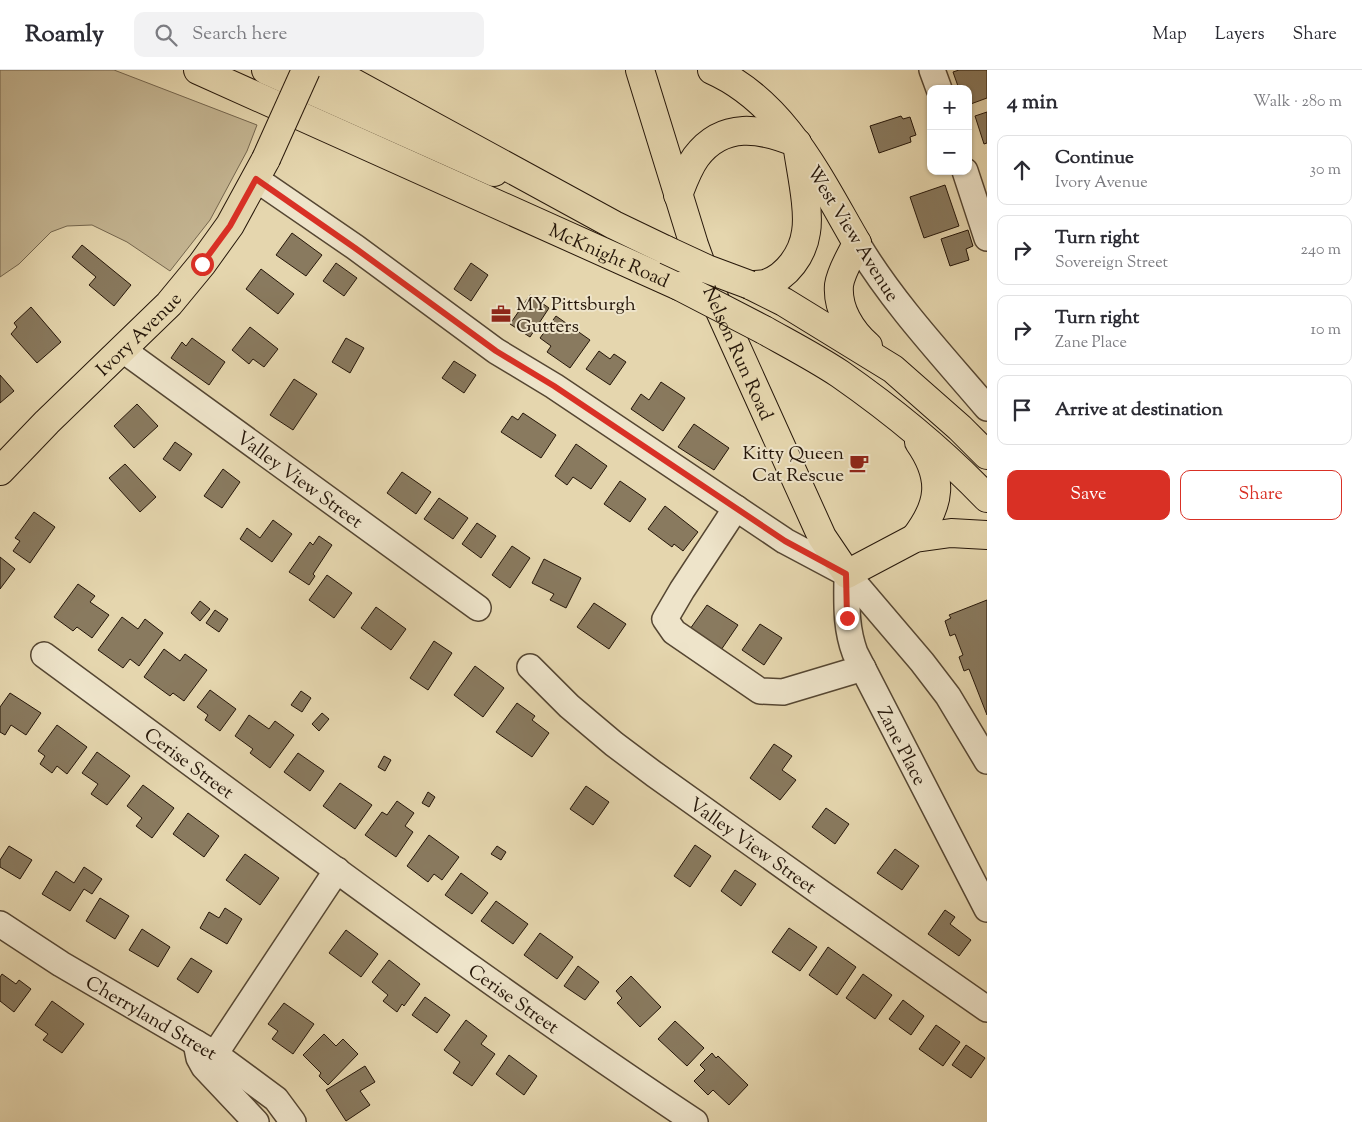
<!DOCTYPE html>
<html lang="en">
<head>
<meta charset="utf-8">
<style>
  body { margin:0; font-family:"Sorts Mill Goudy",serif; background:#f2f2f3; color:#2b2b33 }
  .controls { position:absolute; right:15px; top:15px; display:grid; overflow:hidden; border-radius:10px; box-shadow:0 1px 4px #0004 }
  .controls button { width:45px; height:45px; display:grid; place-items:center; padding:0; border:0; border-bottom:1px solid #e1e1e2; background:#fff; color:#2b2b33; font:25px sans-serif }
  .stop { position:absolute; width:15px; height:15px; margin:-11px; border:4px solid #d93025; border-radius:50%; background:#fff }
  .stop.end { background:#d93025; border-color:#fff; box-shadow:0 1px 5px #0008 }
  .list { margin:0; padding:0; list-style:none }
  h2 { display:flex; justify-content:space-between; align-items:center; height:65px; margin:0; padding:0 20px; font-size:21px }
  h2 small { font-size:16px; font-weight:400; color:#7c7c81 }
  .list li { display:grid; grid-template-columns:32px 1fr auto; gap:15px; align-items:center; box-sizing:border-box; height:70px; margin:0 10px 10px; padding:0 10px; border:1px solid #e1e1e2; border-radius:10px }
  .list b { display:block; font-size:19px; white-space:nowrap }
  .list p { margin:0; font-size:16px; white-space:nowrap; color:#7c7c81 }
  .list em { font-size:16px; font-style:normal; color:#7c7c81 }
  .actions { display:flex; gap:10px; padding:15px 20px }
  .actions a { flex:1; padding:11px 0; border:1px solid #d93025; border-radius:10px; text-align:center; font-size:18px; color:#d93025 }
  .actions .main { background:#d93025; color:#fff }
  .icon { flex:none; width:28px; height:28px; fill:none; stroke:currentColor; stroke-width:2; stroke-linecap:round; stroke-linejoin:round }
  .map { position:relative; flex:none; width:987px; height:1052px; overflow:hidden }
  header { display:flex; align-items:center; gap:30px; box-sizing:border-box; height:70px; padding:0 25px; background:#fff; border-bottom:1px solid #e1e1e2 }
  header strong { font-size:24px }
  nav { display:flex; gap:28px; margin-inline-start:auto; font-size:18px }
  .search { width:350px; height:45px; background:#f2f2f3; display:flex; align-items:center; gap:12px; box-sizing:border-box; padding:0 18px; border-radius:10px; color:#7c7c81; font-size:19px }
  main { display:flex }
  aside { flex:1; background:#fff }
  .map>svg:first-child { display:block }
</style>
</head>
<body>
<header>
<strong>Roamly</strong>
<div class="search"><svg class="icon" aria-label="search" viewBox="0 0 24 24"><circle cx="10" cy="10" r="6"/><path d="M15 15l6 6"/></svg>Search here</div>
<nav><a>Map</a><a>Layers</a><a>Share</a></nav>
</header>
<main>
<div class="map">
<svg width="987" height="1052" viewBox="0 0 987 1052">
  <rect width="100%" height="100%" fill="#e5d6ae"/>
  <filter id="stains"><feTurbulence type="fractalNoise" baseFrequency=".004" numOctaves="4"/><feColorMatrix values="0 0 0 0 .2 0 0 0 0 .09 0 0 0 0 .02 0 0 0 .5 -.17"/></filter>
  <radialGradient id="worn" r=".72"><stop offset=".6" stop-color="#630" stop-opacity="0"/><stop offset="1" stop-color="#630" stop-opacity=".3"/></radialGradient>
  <path fill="#c4b592" stroke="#74664e" d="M 0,0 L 114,0 L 257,55 L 247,81 L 210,150 L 170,201 L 127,172 L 92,155 L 67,156 L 51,162 L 19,194 L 0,207 Z"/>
  <path fill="#897a5f" stroke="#251609" d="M 959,0 L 987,0 L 987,28 L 968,35 L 968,19 L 959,19 L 953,2 Z
    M 987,42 L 987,73 L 984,74 L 975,46 Z
    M 901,46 L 903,49 L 910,47 L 916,65 L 910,67 L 911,72 L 879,83 L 870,56 Z
    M 945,115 L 959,156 L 924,168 L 910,127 Z
    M 968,160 L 973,176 L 966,179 L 969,190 L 950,196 L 941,169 Z
    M 292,163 L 322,185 L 306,206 L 276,185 Z
    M 82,175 L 131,215 L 114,236 L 89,215 L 96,207 L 72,187 Z
    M 336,193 L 357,208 L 344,226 L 323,211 Z
    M 471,193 L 488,205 L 471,231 L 454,219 Z
    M 261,199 L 294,224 L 278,244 L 246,219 Z
    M 530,225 L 549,238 L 530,267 L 510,254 Z
    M 31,237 L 61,272 L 37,293 L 11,264 L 17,257 L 14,253 Z
    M 556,246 L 590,270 L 570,298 L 547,282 L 551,276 L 540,268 Z
    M 250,257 L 278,279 L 264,297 L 253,289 L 249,294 L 232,280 Z
    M 192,268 L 225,292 L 209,315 L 171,288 L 182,272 L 186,276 Z
    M 346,268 L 364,278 L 350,303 L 332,292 Z
    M 599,281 L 610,289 L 614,284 L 626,292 L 610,315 L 586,299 Z
    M 454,291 L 476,305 L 464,323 L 442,308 Z
    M 0,305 L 14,321 L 0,333 Z
    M 294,309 L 317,324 L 293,360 L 270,345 Z
    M 661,312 L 685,328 L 663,361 L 631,339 L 641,324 L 649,330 Z
    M 137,334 L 158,356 L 134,378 L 114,356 Z
    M 523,343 L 556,365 L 541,388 L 501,362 L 512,346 L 518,350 Z
    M 694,354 L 729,378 L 714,400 L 678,377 Z
    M 175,372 L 192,384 L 180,401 L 163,389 Z
    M 576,374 L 607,396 L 591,419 L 573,407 L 567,415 L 555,406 Z
    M 125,394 L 156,427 L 140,442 L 109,408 Z
    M 223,399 L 240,412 L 222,438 L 204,426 Z
    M 402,402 L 431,422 L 416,444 L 387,423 Z
    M 620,411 L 646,429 L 630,452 L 604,434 Z
    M 439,428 L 468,448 L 453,469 L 424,449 Z
    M 665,436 L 698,462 L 683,481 L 674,474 L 672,477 L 648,459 Z
    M 34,442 L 55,457 L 30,493 L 13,481 L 20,471 L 15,468 Z
    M 273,450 L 292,464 L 272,492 L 240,469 L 247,458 L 260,468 Z
    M 477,453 L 496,466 L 481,488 L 462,474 Z
    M 319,466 L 332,475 L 313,504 L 315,506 L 309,515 L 289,502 L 310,472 L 313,475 Z
    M 512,476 L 530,488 L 510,518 L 492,505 Z
    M 0,487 L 15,499 L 0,519 Z
    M 544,489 L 581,508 L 566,538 L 550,530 L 554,524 L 532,513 Z
    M 327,505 L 352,523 L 334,548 L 309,530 Z
    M 78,514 L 95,526 L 90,532 L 109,545 L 92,568 L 77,557 L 73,561 L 54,547 Z
    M 987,530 L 987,645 L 969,599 L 964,601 L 959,587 L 963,585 L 955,564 L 950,566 L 945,551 L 951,548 L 949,545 Z
    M 200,531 L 210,539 L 200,551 L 191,543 Z
    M 594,533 L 626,554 L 609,579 L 577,557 Z
    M 707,535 L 738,555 L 721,580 L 690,559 Z
    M 376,537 L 406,559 L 391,580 L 361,558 Z
    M 215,540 L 228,549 L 219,562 L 206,553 Z
    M 122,547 L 138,559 L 145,549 L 163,563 L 139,596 L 130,589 L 123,598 L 98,580 Z
    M 760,554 L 782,568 L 764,595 L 742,580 Z
    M 434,571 L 452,583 L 428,620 L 410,608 Z
    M 164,579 L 180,591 L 185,584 L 207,600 L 184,631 L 173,623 L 170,626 L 144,607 Z
    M 475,596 L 504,618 L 483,647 L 454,625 Z
    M 210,620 L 236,639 L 220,661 L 205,650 L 208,645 L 197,637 Z
    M 301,621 L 311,628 L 302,642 L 291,635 Z
    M 10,623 L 41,643 L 26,665 L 11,655 L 5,665 L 0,662 L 0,637 Z
    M 517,633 L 535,646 L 532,650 L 549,663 L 532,687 L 496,662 Z
    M 322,643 L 329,649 L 319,661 L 312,654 Z
    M 249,645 L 269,659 L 275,651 L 294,665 L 270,698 L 250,683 L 253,679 L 235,666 Z
    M 57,655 L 87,677 L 67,704 L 57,696 L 52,703 L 40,694 L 45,686 L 38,681 Z
    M 774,674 L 792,686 L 782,700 L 796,710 L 780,730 L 750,708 Z
    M 97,682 L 130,706 L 107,735 L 91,724 L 98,714 L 82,703 Z
    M 298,683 L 324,701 L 310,721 L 284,702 Z
    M 384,686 L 391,690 L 385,701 L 378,697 Z
    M 340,713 L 372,735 L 355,759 L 323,736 Z
    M 143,715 L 174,738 L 152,768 L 136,756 L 142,748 L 127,736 Z
    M 586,716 L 609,732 L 593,755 L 570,739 Z
    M 428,722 L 435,727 L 429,737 L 422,733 Z
    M 397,731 L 414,743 L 405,756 L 413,762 L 396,787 L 365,765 L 382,742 L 387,745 Z
    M 826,738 L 849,754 L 835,774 L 812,757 Z
    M 188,743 L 219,766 L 204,787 L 173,764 Z
    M 429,765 L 459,787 L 442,810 L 434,804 L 428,812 L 407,796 Z
    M 695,775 L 711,786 L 690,817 L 674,806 Z
    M 9,776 L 32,790 L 20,809 L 0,797 L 0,790 Z
    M 497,776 L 506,782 L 501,790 L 491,784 Z
    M 895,779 L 919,796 L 902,820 L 877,803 Z
    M 245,784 L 279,808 L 260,835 L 226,810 Z
    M 84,797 L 102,809 L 92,824 L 84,819 L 70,841 L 42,824 L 56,801 L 74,813 Z
    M 735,800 L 756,814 L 741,836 L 721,821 Z
    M 461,803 L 488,823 L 472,844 L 445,825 Z
    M 100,828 L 129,846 L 115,869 L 86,851 Z
    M 496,831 L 528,854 L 513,874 L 481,851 Z
    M 225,838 L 242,849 L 227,874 L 200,858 L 209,842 L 219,848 Z
    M 945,840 L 955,847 L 950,854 L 971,870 L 959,886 L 928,864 Z
    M 789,858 L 817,877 L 800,901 L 772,882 Z
    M 142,859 L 170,877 L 158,897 L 129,880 Z
    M 346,860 L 378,884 L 361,907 L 329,883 Z
    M 540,863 L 573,887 L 557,909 L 524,885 Z
    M 828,877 L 856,897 L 837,925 L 809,905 Z
    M 191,888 L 212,901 L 198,923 L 177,909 Z
    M 389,890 L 420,914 L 404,936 L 402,934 L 397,942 L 383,931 L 388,925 L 372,912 Z
    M 578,896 L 599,912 L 585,930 L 564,916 Z
    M 2,904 L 16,914 L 19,910 L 31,919 L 14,942 L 0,931 L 0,907 Z
    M 863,904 L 892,925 L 875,949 L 846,928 Z
    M 631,906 L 661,937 L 640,957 L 617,933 L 622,928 L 616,921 Z
    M 425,927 L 450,945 L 437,963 L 412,945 Z
    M 903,930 L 924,946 L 911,965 L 889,949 Z
    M 52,931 L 84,954 L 62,983 L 43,970 L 48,964 L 35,955 Z
    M 284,933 L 314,954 L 293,984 L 272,969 L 278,961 L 268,954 Z
    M 466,950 L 487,966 L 481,974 L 495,984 L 472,1016 L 453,1003 L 460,992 L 444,980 Z
    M 675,951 L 704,978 L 687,996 L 658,969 Z
    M 936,955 L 960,972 L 943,996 L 919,979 Z
    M 324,964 L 336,976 L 343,969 L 358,984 L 328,1015 L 319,1006 L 321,1003 L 303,985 Z
    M 966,975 L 985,988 L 971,1008 L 952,995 Z
    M 712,983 L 716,988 L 718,986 L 748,1015 L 729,1035 L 713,1020 L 708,1025 L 694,1011 L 705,1000 L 700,995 Z
    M 509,985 L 537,1006 L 524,1025 L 496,1004 Z
    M 365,996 L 375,1012 L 360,1021 L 370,1035 L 346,1051 L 326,1020 Z"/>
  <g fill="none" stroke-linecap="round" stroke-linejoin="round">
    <defs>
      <g id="minor">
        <path d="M 932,0 L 939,19"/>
        <path d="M 965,101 L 987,168"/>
        <path d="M 256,109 L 355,177 L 496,281 L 554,316 L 785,471 L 847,504 L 922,592 L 948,626 L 987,691"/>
        <path d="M 857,173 C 893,233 941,284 987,338"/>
        <path id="s1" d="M 123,280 L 478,538"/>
        <path d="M 736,438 L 682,520 L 665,549 L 674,562 L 760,621 L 783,622 L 863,598"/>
        <path id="s2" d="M 847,504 C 847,532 845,556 855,583 L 987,839"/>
        <path id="s3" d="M 44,585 C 259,743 472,904 695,1052"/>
        <path id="s4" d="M 530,597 L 569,636 L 614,674 L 654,704 L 821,823 L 987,939"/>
        <path id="s5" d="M 0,854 L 61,894 L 215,984 L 276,1029 L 293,1052"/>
        <path d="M 196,973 L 199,988 L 204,997 L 256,1052"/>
        <path d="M 215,984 L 337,800"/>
      </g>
      <g id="major">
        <path d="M 266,0 L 494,102"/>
        <path id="s6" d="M 640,0 L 694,175 L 710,219 L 822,467 L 847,504"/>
        <path d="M 712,0 C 784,32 819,108 857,173"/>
        <path d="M 678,125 C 683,112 688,98 696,87 C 723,51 761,58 797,73"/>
        <path id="s7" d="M 0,401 L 47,352 L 169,234 L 202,194 L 230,155 L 266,89"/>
      </g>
      <g id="highway">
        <path id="s8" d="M 198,0 L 679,216"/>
        <path d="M 330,0 L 614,155 L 666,180"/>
        <path d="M 857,173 C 851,186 841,201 839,215 C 837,239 851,261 868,276"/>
        <path d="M 750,215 L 784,232 L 893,299 L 960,358 L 987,385"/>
        <path d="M 750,215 C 754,215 760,215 765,214 C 787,207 803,184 806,162 C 810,139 800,97 797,73"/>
        <path d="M 764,260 C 789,274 816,288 840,304 C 893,341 943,382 987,428"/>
        <path d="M 915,468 C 941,434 944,408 919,372"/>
        <path d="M 847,504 L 915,468 L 951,463 L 987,465"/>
      </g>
    </defs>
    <use href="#minor" stroke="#554632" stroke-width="28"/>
    <use href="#major" stroke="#251609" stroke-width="30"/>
    <use href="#highway" stroke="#251609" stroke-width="30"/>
    <use href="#minor" stroke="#eee4ca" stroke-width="25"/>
    <use href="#major" stroke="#e5d6ae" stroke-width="28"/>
    <use href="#highway" stroke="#e5d6ae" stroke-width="28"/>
    <defs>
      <path id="major-bridge" d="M 266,89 L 306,0"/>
      <path id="highway-bridge" d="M 666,180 L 707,199 L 750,215
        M 679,216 L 764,260"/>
    </defs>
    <use href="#major-bridge" stroke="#251609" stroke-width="30" stroke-linecap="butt"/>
    <use href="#highway-bridge" stroke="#251609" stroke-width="30" stroke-linecap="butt"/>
    <use href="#major-bridge" stroke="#e5d6ae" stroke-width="28"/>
    <use href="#highway-bridge" stroke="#e5d6ae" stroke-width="28"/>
  </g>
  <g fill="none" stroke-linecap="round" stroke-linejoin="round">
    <path stroke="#d93025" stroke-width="6" d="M 202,194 L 230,156 L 256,109 L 355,178 L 496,281 L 554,316 L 785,471 L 846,504 L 847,548"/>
  </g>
  <defs>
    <symbol id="office-bare" viewBox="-9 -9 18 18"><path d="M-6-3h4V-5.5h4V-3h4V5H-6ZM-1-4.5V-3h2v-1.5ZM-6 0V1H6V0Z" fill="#8f2418" stroke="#eee4ca" stroke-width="2.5" paint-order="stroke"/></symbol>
    <symbol id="cafe-bare" viewBox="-9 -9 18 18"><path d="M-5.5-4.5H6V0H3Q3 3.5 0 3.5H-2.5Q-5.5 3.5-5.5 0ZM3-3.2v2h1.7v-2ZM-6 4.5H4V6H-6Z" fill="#8f2418" stroke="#eee4ca" stroke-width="2.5" paint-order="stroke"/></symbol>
  </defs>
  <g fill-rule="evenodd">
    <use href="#office-bare" x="487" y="230" width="28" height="28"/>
    <use href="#cafe-bare" x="845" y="379" width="28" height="28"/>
  </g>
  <g text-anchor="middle" stroke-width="4" stroke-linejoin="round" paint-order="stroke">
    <g font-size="19" fill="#251609" stroke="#eee4ca">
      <text transform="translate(854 163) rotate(58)" y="7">West View Avenue</text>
      <text dy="7" stroke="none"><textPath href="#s8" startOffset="451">McKnight Road</textPath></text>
      <text dy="7" stroke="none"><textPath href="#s7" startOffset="195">Ivory Avenue</textPath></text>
      <text dy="7" stroke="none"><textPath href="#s6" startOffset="300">Nelson Run Road</textPath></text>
      <text dy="7" stroke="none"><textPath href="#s1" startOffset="219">Valley View Street</textPath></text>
      <text dy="7" stroke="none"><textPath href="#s2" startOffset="184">Zane Place</textPath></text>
      <text dy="7" stroke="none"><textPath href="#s3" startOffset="181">Cerise Street</textPath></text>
      <text dy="7" stroke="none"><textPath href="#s4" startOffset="286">Valley View Street</textPath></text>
      <text dy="7" stroke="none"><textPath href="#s3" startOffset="582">Cerise Street</textPath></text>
      <text dy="7" stroke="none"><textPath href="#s5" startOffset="178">Cherryland Street</textPath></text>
    </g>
    <g font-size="19" fill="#251609" stroke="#eee4ca" text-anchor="start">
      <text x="516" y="240">MY Pittsburgh<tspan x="516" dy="22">Gutters</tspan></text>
      <text x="844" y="389" text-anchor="end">Kitty Queen<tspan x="844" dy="22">Cat Rescue</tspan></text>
    </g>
  </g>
  <rect width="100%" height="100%" filter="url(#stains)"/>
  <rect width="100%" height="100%" fill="url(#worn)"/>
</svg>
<div class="controls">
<button>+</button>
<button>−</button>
</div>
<div class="stop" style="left:202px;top:194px"></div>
<div class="stop end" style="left:847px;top:548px"></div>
</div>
<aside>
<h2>4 min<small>Walk · 280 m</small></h2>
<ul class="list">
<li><svg class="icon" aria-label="ahead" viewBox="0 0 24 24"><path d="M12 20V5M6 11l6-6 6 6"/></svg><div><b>Continue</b><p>Ivory Avenue</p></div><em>30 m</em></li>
<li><svg class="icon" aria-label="right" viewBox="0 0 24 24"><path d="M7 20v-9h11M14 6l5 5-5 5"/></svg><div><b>Turn right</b><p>Sovereign Street</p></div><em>240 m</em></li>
<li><svg class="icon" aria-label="right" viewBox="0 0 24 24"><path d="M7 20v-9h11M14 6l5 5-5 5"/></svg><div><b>Turn right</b><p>Zane Place</p></div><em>10 m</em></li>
<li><svg class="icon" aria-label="arrive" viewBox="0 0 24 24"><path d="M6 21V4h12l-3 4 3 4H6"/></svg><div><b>Arrive at destination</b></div></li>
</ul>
<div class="actions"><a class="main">Save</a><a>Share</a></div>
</aside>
</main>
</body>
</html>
